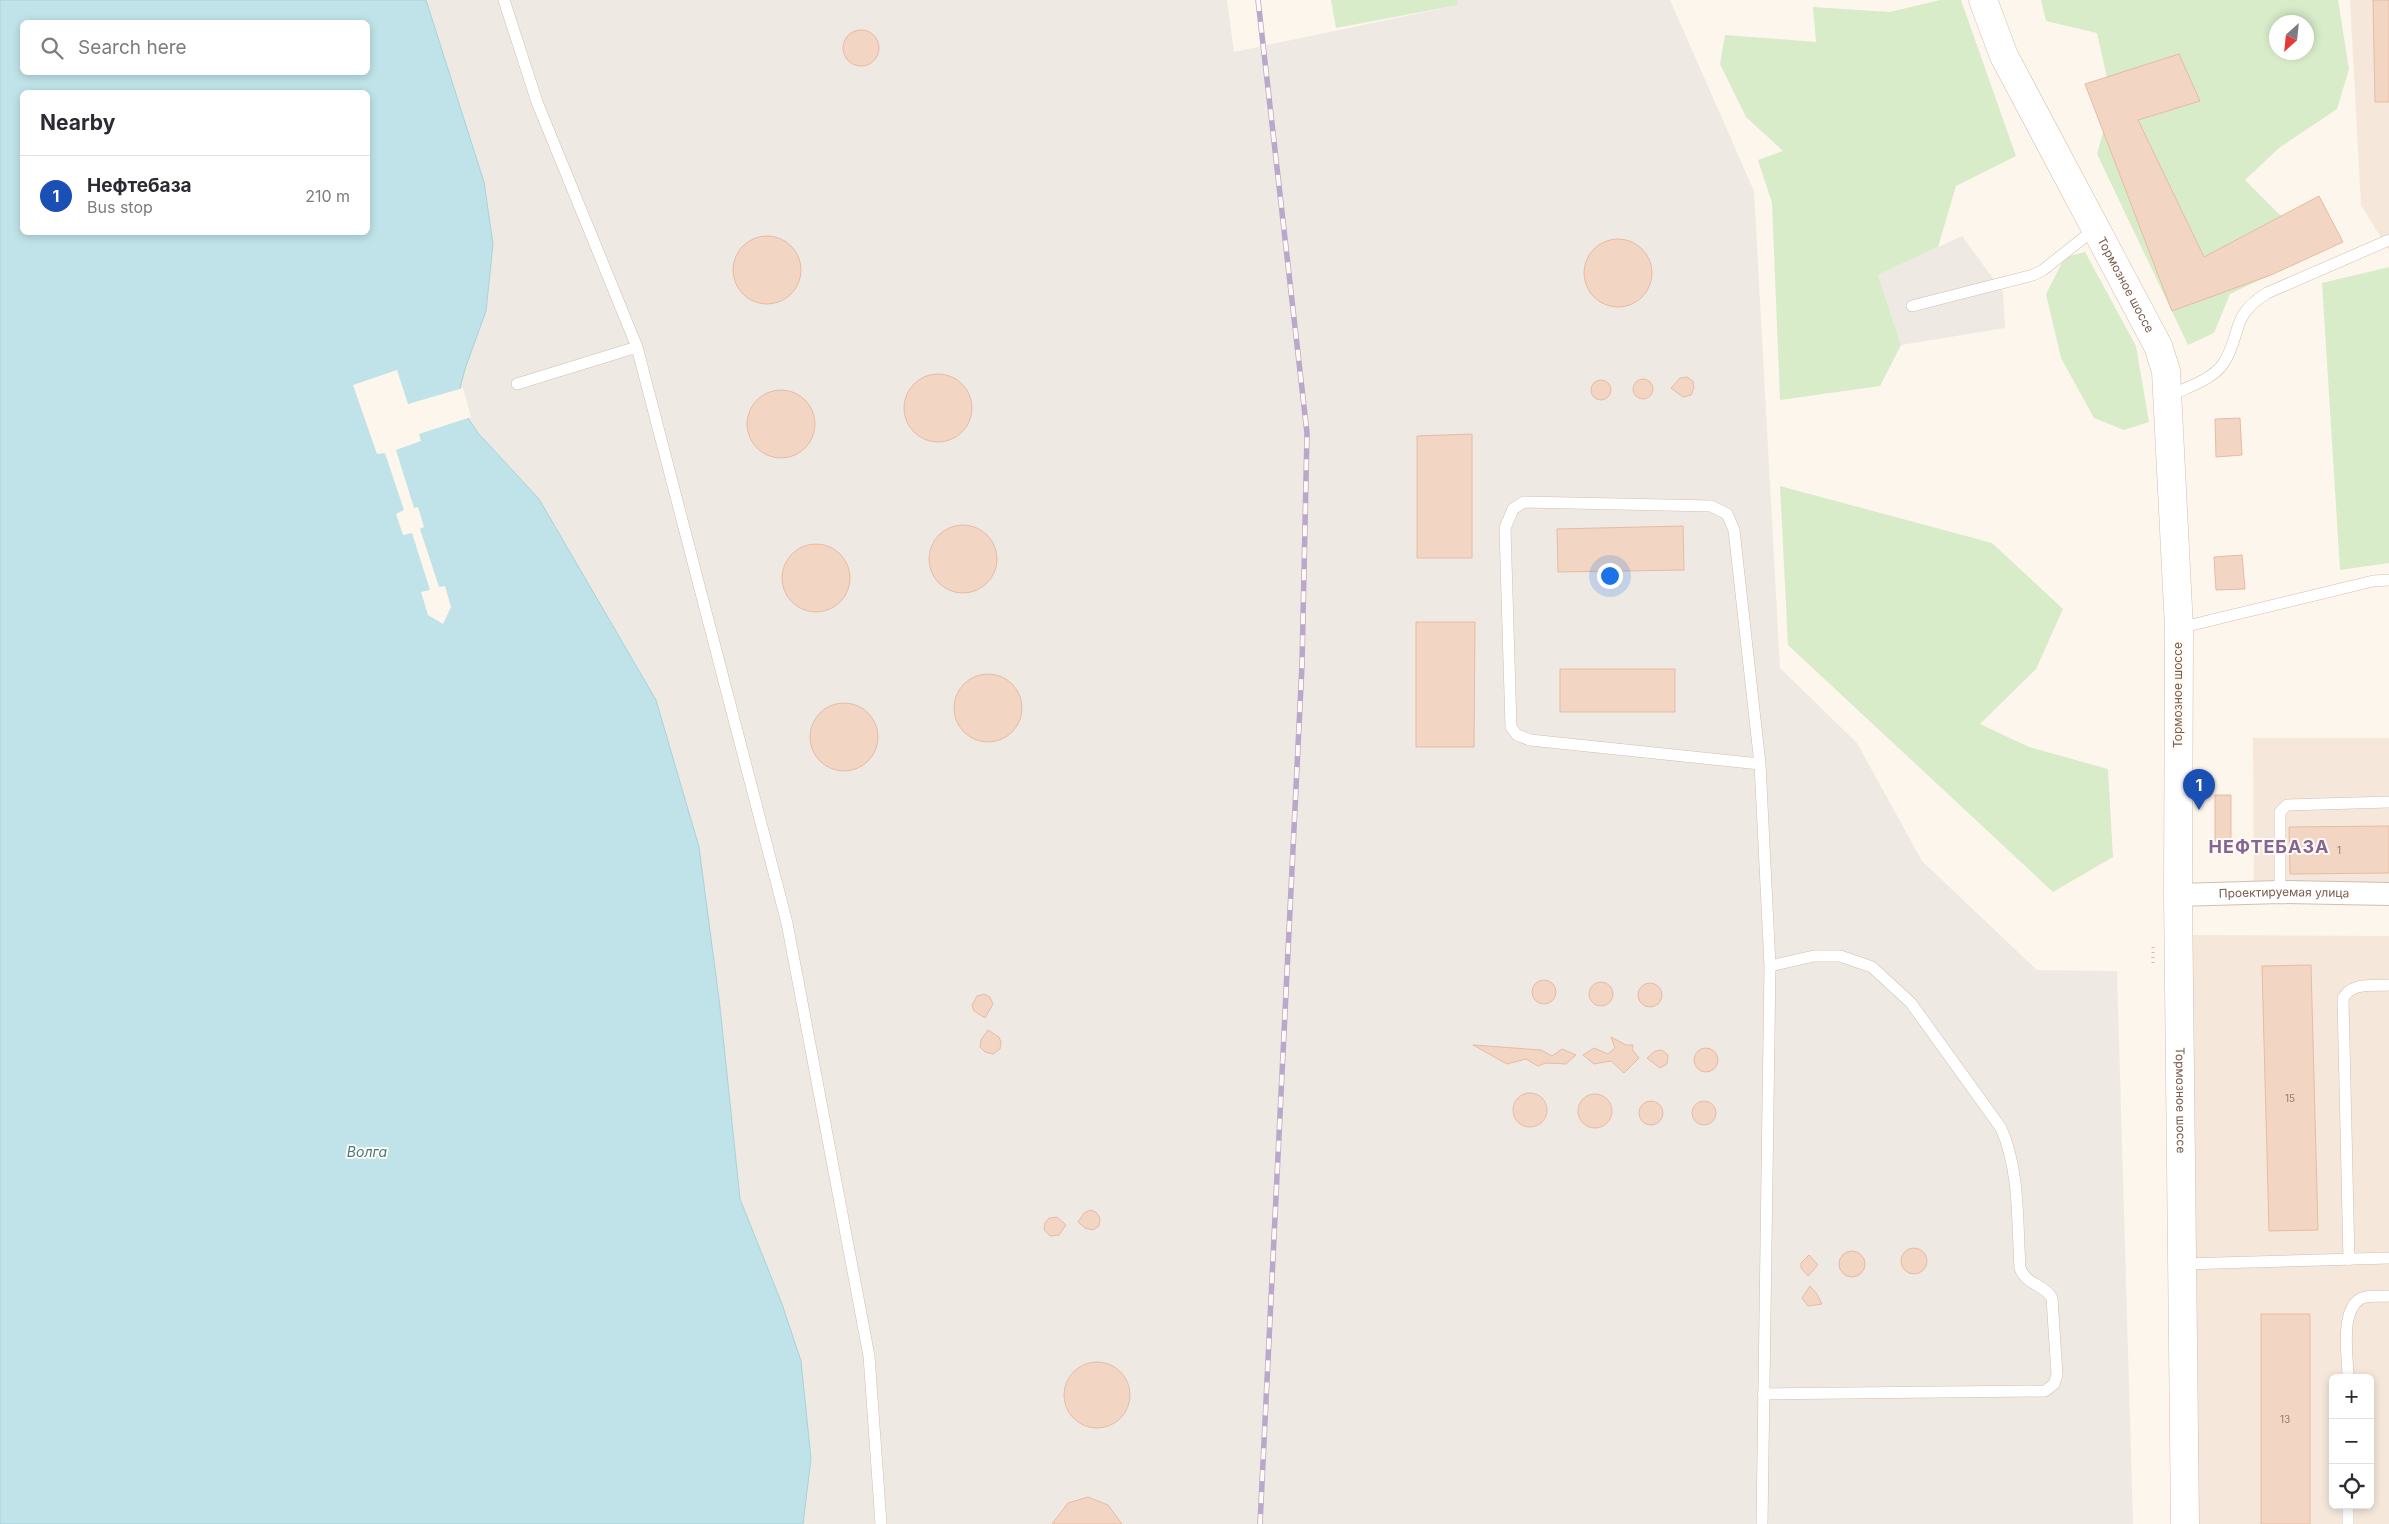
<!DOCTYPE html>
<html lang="en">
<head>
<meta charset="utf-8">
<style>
  body { margin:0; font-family:Inter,sans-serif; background:#f7f7f7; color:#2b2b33 }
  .controls { position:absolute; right:15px; bottom:15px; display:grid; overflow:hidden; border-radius:8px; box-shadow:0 2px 8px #0003 }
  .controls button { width:45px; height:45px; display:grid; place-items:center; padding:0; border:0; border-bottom:1px solid #e1e1e2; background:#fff; color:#2b2b33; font:25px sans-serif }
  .compass { position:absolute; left:2269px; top:15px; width:45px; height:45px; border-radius:50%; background:#fff; box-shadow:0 2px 8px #0003; rotate:207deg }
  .you { position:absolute; left:1609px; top:575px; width:18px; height:18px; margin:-12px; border:4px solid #fff; border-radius:50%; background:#1a73e8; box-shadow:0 0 0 8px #1a73e833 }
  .badge { display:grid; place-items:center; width:32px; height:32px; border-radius:50%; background:#e76f51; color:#fff; font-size:16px; font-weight:700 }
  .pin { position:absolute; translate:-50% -41px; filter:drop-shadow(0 1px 2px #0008) }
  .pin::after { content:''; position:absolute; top:26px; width:18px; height:15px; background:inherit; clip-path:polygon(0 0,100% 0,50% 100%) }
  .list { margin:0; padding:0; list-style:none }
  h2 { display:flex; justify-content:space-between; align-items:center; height:65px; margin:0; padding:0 20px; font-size:21px }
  h2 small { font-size:16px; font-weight:400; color:#7c7c81 }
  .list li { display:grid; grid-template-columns:32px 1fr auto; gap:15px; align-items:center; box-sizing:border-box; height:80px; padding:0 20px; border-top:1px solid #e1e1e2 }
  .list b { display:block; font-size:19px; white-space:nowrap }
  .list p { margin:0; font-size:16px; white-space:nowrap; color:#7c7c81 }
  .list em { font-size:16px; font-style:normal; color:#7c7c81 }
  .icon { flex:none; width:28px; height:28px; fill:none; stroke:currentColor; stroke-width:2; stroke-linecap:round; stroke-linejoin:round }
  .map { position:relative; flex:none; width:2389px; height:1524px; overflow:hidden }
  .search { position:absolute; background:#fff; box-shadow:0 2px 8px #0003; left:20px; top:20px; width:350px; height:55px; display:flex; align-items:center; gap:12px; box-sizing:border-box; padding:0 18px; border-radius:8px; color:#7c7c81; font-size:19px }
  .panel { position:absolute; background:#fff; box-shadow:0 2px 8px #0003; left:20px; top:90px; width:350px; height:145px; border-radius:8px }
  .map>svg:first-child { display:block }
</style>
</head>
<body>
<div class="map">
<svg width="2389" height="1524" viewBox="0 0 2389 1524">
  <rect width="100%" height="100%" fill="#fdf6ec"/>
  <path fill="#f5e8da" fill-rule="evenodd" d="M 2350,0 L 2389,0 L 2389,251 L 2361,205 Z
    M 2253,738 L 2389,738 L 2389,904 L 2254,904 Z
    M 2189,935 L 2389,936 L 2389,1524 L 2191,1524 ZM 2333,1378 L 2370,1378 L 2370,1505 L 2333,1505 Z"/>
  <path fill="#efe9e4" d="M 426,0 L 1227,0 L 1234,52 L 1458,5 L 1457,0 L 1670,0 L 1754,191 L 1780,668 L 1857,743 L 1922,861 L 2037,970 L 2117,971 L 2133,1524 L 803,1524 L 811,1459 L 782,1304 L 740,1199 L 720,1007 L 656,700 L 539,499 L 478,433 L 468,418 L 460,388 L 465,369 L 486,311 L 493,244 L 484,182 Z
    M 1962,236 L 2003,292 L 2005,328 L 1901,345 L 1878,275 Z"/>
  <path fill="#d8ecc9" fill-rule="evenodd" d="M 1331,0 L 1457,0 L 1458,5 L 1336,28 Z
    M 1940,0 L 1961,0 L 2016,156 L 1956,186 L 1938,247 L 1878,275 L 1901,345 L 1880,386 L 1780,400 L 1772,203 L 1758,160 L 1783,151 L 1746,117 L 1720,64 L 1725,35 L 1816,42 L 1813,7 L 1890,12 Z
    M 2041,0 L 2338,0 L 2349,69 L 2337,109 L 2279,148 L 2245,180 L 2279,214 L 2311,233 L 2297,262 L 2230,294 L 2214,333 L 2188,345 L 2097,154 L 2112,100 L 2097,33 L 2046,21 ZM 2276,22 L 2306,22 L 2306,52 L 2276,52 Z
    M 2085,252 L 2136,346 L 2149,422 L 2124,430 L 2094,418 L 2061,358 L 2046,294 L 2065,257 Z
    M 2389,267 L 2389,563 L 2340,570 L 2322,283 Z
    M 1780,486 L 1992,543 L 2063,609 L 2036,669 L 1980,724 L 2029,747 L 2108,769 L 2113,857 L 2053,892 L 1788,645 Z"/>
  <path fill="#bfe3e8" stroke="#a5d3da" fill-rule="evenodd" d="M 0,0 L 426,0 L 484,182 L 493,244 L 486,311 L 465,369 L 460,388 L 468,418 L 478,433 L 539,499 L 656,700 L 699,847 L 720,1007 L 740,1199 L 782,1304 L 801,1361 L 811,1459 L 803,1524 L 0,1524 ZM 22,22 L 368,22 L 368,72 L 22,72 ZM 22,92 L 368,92 L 368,232 L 22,232 Z"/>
  <path fill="#fdf6ec" d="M 397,370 L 408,404 L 463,388 L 471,417 L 419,434 L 421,441 L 396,450 L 414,508 L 418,507 L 424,527 L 420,529 L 439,587 L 445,586 L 451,607 L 443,624 L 428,615 L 421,592 L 430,590 L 412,533 L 403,535 L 396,514 L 404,510 L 385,453 L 377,454 L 353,385 Z"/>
  <path fill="#f3d5c3" stroke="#e6bba3" d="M 2373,0 L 2389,0 L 2389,102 L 2375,102 Z
    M843 48a18 18 0 1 1 36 0a18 18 0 1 1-36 0Z
    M 2179,54 L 2200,101 L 2138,120 L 2204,257 L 2319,196 L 2343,242 L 2271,275 L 2172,311 L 2085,84 Z
    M733 270a34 34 0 1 1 68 0a34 34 0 1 1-68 0Z
    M1584 273a34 34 0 1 1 68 0a34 34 0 1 1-68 0Z
    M904 408a34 34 0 1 1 68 0a34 34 0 1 1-68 0Z
    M 1687,377 L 1693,381 L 1694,388 L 1691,395 L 1683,397 L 1671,388 L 1680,378 Z
    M1633 389a10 10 0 1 1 20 0a10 10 0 1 1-20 0Z
    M1591 390a10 10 0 1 1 20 0a10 10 0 1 1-20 0Z
    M747 424a34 34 0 1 1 68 0a34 34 0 1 1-68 0Z
    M 2240,418 L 2242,455 L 2216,457 L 2215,419 Z
    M 1472,434 L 1472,558 L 1417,558 L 1417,436 Z
    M929 559a34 34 0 1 1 68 0a34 34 0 1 1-68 0Z
    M 1683,526 L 1684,570 L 1558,572 L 1557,529 Z
    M782 578a34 34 0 1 1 68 0a34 34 0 1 1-68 0Z
    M 2242,555 L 2245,589 L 2216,590 L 2214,557 Z
    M 1416,622 L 1475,622 L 1474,747 L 1416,747 Z
    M 1560,669 L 1675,669 L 1675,712 L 1560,712 Z
    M954 708a34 34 0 1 1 68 0a34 34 0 1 1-68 0Z
    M810 737a34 34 0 1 1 68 0a34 34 0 1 1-68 0Z
    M 2215,795 L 2231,795 L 2231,841 L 2215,841 Z
    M 2389,826 L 2389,873 L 2290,874 L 2289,827 Z
    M 2311,965 L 2318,1230 L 2269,1231 L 2262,966 Z
    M1532 992a12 12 0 1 1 24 0a12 12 0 1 1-24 0Z
    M1589 994a12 12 0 1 1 24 0a12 12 0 1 1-24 0Z
    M1638 995a12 12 0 1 1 24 0a12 12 0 1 1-24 0Z
    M 984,994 L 990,997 L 993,1004 L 985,1018 L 974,1011 L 972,1005 L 977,996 Z
    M 988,1030 L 999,1037 L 1001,1042 L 1000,1049 L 993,1054 L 985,1052 L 980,1047 L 981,1040 Z
    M 1611,1037 L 1626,1045 L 1633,1045 L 1632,1049 L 1639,1058 L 1624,1073 L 1611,1061 L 1594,1064 L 1583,1055 L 1594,1048 L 1608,1054 L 1615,1048 Z
    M 1473,1045 L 1541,1050 L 1552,1056 L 1562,1049 L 1576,1055 L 1566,1064 L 1546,1063 L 1538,1066 L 1526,1059 L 1507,1064 Z
    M1694 1060a12 12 0 1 1 24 0a12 12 0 1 1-24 0Z
    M 1662,1050 L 1668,1055 L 1667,1064 L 1660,1068 L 1647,1058 L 1655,1051 Z
    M1513 1110a17 17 0 1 1 34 0a17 17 0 1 1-34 0Z
    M1578 1111a17 17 0 1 1 34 0a17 17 0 1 1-34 0Z
    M1639 1113a12 12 0 1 1 24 0a12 12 0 1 1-24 0Z
    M1692 1113a12 12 0 1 1 24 0a12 12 0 1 1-24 0Z
    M 1090,1210 L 1096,1212 L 1100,1218 L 1099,1226 L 1093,1230 L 1085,1228 L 1078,1222 L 1084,1213 Z
    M 1057,1217 L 1066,1225 L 1059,1235 L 1050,1236 L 1044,1230 L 1045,1223 L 1049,1218 Z
    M1901 1261a13 13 0 1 1 26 0a13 13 0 1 1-26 0Z
    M1839 1264a13 13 0 1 1 26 0a13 13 0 1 1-26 0Z
    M 1809,1255 L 1818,1265 L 1808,1276 L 1801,1268 L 1801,1263 Z
    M 1810,1286 L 1817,1294 L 1822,1304 L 1808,1306 L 1802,1298 Z
    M 2261,1314 L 2310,1314 L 2310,1524 L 2261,1524 Z
    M1064 1395a33 33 0 1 1 66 0a33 33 0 1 1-66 0Z
    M 1088,1497 L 1108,1505 L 1122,1524 L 1052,1524 L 1068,1503 Z"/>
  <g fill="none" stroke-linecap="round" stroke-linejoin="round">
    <defs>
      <path id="service" d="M 504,0 L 537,102 L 637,347
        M 1912,306 L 2033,275 L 2043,270 L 2096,228
        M 517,384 L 637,347 L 787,923 L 869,1356 L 881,1524
        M 2169,396 C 2185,388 2212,380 2223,364 C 2243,334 2228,318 2267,293 L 2389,240
        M 2179,628 L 2373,581 L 2389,580
        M 1760,764 L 1530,740 L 1517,735 L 1511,727 L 1505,528 L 1513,509 L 1524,502 L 1711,506 L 1727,514 L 1734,530 L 1760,764 L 1770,966 L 1762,1524
        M 2280,892 L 2280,812 L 2287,805 L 2389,802
        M 2349,1260 L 2343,998 C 2353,982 2372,986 2389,985
        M 2183,1264 L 2389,1258
        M 2348,1378 C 2348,1356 2339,1309 2362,1298 C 2369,1295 2381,1297 2389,1296
        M 1763,1394 L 2045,1391 L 2054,1384 L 2057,1375 L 2052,1298 C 2044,1284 2026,1285 2020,1268 C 2017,1222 2020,1171 2001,1128 L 1911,1003 L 1872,967 L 1840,956 L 1814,956 L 1770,966
        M 2348,1505 L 2348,1524"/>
      <g id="minor">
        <path id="s1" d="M 2178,895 L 2280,892 L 2389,894"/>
      </g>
      <g id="tertiary">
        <path id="s2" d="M 1983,0 L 2004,56 L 2158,346 L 2166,371 L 2179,628 L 2178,895 L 2185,1524"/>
      </g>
    </defs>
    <use href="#service" stroke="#d1beb0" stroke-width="12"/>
    <use href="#minor" stroke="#d1beb0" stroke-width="24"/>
    <use href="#tertiary" stroke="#d1beb0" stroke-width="29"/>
    <path stroke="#d9b8a5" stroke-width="3" stroke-dasharray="1 4" stroke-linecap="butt" d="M 2153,963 L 2153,946"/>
    <use href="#service" stroke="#fff" stroke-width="11"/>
    <use href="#minor" stroke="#fff" stroke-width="22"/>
    <use href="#tertiary" stroke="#fff" stroke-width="28"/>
    <defs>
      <path id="rail" d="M 1258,0 L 1307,433 L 1302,665 L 1260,1524"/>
    </defs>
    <use href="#rail" stroke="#b9a8c9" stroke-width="5.5"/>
    <use href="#rail" stroke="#fffaf3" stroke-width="4" stroke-dasharray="11" stroke-linecap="butt"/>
  </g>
  <g text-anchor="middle" stroke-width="4" stroke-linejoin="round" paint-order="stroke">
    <g font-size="10" fill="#987a6a">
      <text x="2339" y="854">1</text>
      <text x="2290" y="1102">15</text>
      <text x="2285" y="1423">13</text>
    </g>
    <g font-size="12" fill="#7a5c4d" stroke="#fffaf3">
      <text dy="4" stroke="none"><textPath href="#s2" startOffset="319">Тормозное шоссе</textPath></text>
      <text transform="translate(2178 695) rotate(-90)" y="4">Тормозное шоссе</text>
      <text dy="4" stroke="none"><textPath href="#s1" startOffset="106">Проектируемая улица</textPath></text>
      <text dy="4" stroke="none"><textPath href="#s2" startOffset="1144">Тормозное шоссе</textPath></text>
    </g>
    <g font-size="14" font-style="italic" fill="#437c86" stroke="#fffaf3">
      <text x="367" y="1157">Волга</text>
    </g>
    <g font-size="18" font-weight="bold" letter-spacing="1" fill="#846695" stroke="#fffaf3">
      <text x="2269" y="853">НЕФТЕБАЗА</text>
    </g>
  </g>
</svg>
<div class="controls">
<button>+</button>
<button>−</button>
<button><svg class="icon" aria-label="locate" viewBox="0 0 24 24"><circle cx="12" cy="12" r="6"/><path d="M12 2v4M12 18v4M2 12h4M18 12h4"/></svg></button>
</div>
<svg class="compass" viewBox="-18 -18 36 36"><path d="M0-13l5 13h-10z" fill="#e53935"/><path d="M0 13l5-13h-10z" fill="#7c7c81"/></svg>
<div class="you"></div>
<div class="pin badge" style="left:2199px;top:810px;background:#1a4fb4">1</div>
<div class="search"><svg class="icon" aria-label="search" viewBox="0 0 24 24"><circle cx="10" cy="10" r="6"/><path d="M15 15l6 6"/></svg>Search here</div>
<section class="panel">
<h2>Nearby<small></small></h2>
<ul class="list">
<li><span class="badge" style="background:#1a4fb4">1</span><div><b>Нефтебаза</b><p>Bus stop</p></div><em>210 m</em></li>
</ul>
</section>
</div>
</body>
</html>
